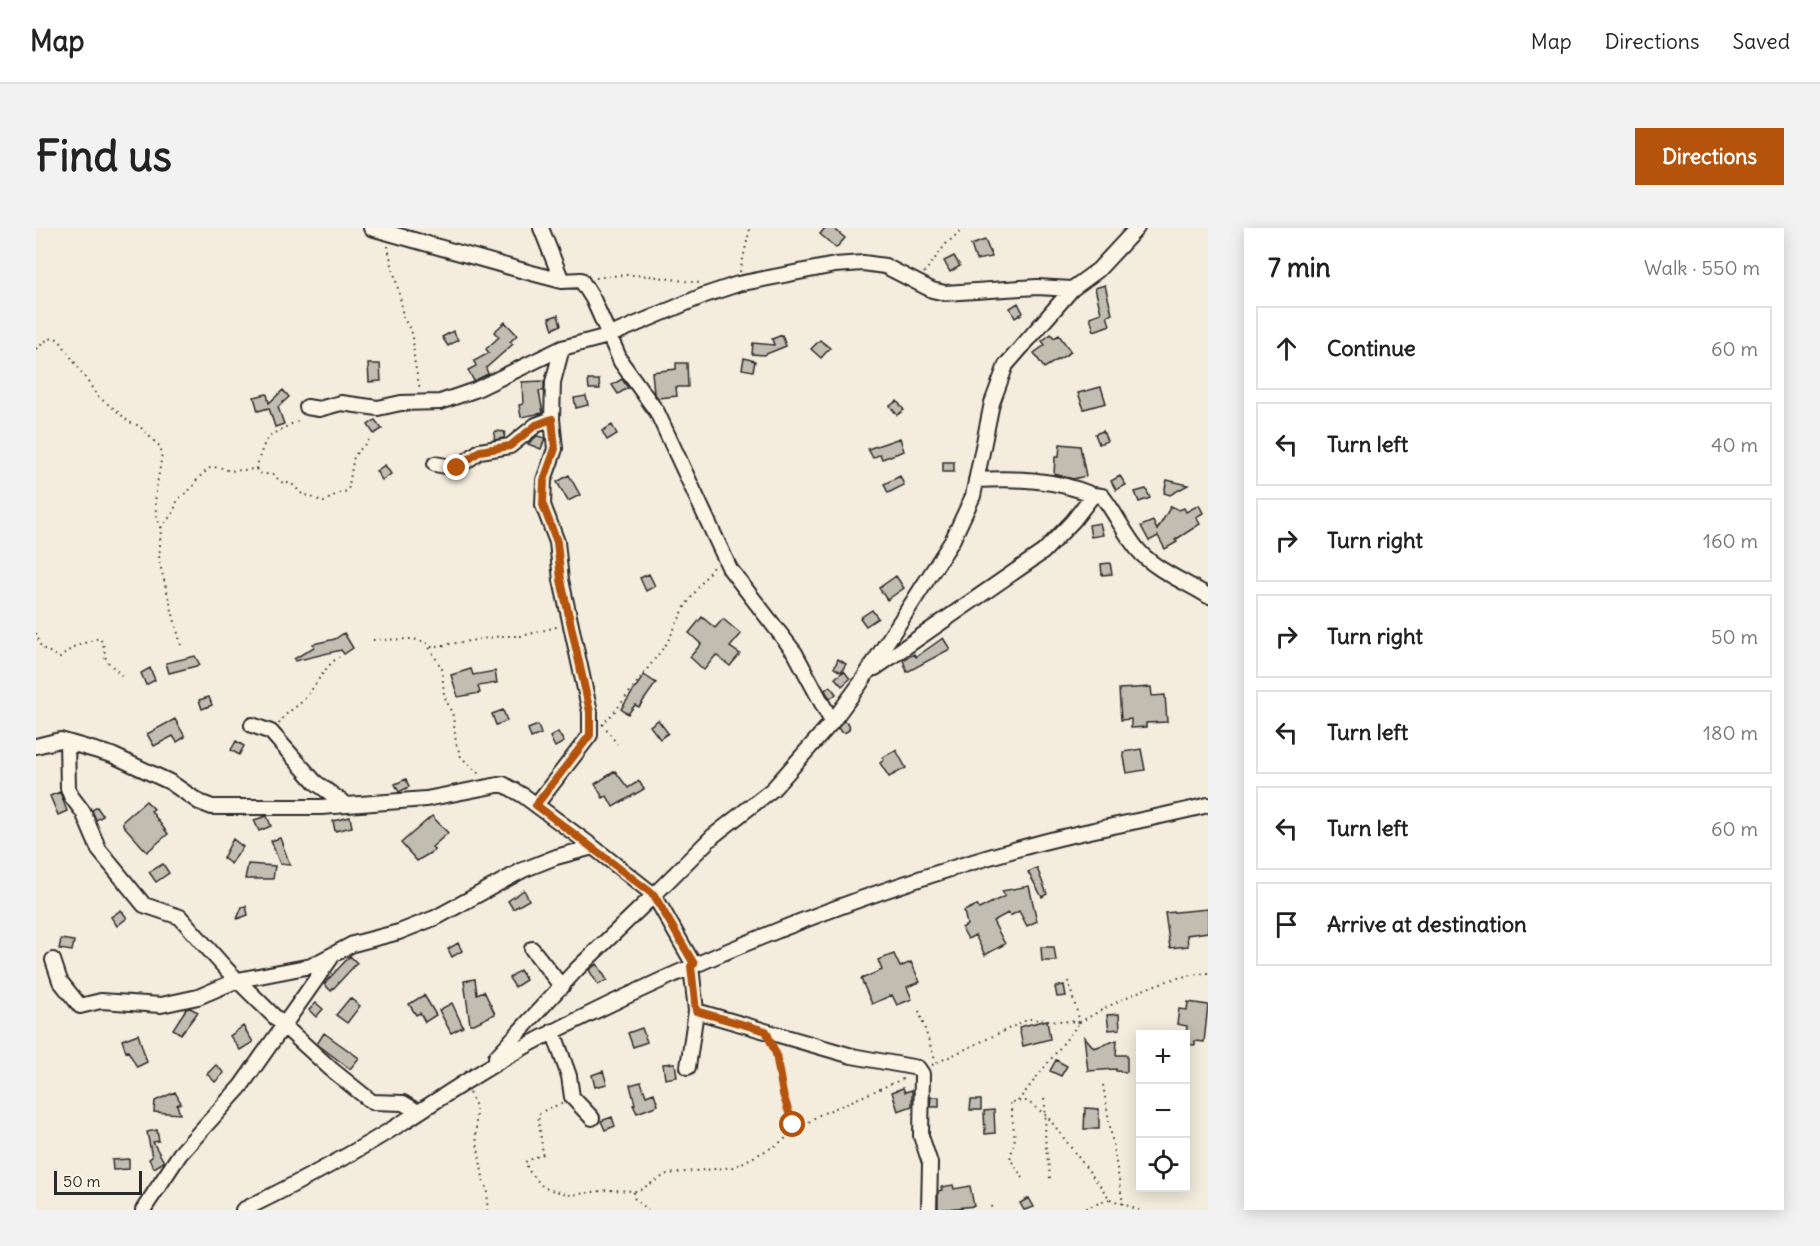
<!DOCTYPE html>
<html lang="en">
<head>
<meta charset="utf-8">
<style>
  body { margin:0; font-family:Delius,sans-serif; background:#f2f2f2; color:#222 }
  .controls { position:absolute; right:18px; bottom:18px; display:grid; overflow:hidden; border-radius:0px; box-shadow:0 3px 15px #0003 }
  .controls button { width:54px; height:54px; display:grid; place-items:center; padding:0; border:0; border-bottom:2px solid #e0e0e0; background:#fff; color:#222; font:30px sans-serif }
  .scale { position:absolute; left:18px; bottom:15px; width:88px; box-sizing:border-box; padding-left:6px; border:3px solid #2b2b2b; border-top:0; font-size:16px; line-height:21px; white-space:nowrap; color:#2b2b2b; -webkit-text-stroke:4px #fcf5e5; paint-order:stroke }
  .stop { position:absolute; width:18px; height:18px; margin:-14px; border:4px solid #b45309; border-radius:50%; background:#fff }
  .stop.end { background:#b45309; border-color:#fff; box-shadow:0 2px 6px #0008 }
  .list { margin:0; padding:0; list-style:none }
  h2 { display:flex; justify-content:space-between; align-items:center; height:78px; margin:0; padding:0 24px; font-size:26px }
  h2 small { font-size:20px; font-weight:400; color:#767676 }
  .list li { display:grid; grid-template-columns:39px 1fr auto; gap:18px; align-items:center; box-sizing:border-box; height:84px; margin:0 12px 12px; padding:0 12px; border:2px solid #e0e0e0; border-radius:0px }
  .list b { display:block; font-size:22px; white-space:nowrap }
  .list em { font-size:20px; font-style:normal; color:#767676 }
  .icon { flex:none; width:33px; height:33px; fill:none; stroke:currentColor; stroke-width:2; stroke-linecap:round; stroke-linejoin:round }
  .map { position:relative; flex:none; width:1172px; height:982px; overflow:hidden; border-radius:0px }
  header { display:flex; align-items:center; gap:36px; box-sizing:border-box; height:84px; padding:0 30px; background:#fff; border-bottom:2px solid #e0e0e0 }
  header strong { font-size:28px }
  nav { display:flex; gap:33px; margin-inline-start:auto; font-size:21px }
  .intro { display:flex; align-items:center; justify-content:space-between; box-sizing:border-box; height:144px; padding:0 36px }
  h1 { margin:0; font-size:42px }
  .button { padding:15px 27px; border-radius:0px; background:#b45309; color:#fff; font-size:21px; font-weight:700 }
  main { display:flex; gap:36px; padding:0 36px }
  aside { flex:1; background:#fff; border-radius:0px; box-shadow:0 3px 15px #0003 }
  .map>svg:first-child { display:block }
</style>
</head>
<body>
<header>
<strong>Map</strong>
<nav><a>Map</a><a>Directions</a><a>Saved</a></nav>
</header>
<div class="intro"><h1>Find us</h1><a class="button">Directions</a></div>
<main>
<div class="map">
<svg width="1172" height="982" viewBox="0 0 1172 982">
  <rect width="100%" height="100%" fill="#f4edde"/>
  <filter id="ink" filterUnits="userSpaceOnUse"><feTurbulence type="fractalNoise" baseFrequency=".0167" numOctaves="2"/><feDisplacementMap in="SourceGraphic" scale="12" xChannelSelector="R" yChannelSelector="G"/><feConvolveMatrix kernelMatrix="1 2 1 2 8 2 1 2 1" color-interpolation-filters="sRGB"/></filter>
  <g filter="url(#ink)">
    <path fill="#c2bdb1" stroke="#2b2b2b" stroke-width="1.5" d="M 789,0 L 797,0 L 809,10 L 800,20 L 784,6 Z
      M 949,12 L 956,29 L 940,32 L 935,17 Z
      M 918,28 L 924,38 L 914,44 L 908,33 Z
      M 1069,57 L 1076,86 L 1071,88 L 1074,97 L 1058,103 L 1054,89 L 1065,85 L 1059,60 Z
      M 982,75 L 987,85 L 979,90 L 974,80 Z
      M 522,87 L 525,97 L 517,101 L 513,90 Z
      M 469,94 L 481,107 L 474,114 L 477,116 L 450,140 L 452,146 L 438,153 L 432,142 L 440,138 L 438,133 L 453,125 L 450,121 L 463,109 L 458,104 Z
      M 417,103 L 422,112 L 412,118 L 406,109 Z
      M 1015,106 L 1018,110 L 1023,107 L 1035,124 L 1008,140 L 998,125 L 1009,117 L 1006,113 Z
      M 746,107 L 750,118 L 728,127 L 716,126 L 717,115 L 738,117 L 736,111 Z
      M 784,112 L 794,120 L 785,130 L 775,121 Z
      M 708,130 L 719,133 L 717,143 L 706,141 Z
      M 640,135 L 651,135 L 652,159 L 640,159 L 641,168 L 622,170 L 618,165 L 616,144 L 640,141 Z
      M 332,136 L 344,136 L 345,153 L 333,154 Z
      M 586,151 L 592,160 L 582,166 L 576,157 Z
      M 552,152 L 563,152 L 564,161 L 553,161 Z
      M 508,153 L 508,163 L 503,163 L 507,185 L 485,189 L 483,177 L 487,176 L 486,154 Z
      M 1065,159 L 1070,175 L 1048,181 L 1042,165 Z
      M 247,162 L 253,169 L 242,179 L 248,196 L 239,199 L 233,180 L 222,183 L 218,169 L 231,166 L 233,175 Z
      M 550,168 L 552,177 L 540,180 L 538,170 Z
      M 861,173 L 868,182 L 861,187 L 854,178 Z
      M 339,192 L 346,201 L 338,206 L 332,197 Z
      M 576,197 L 581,206 L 571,212 L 566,203 Z
      M 459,203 L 469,204 L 468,210 L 458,212 Z
      M 1067,203 L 1071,213 L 1063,216 L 1059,206 Z
      M 501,208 L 509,210 L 505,221 L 492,216 Z
      M 864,210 L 868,223 L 846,231 L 844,226 L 837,230 L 832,221 Z
      M 1024,216 L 1044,218 L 1050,248 L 1037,251 L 1018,246 L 1019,229 L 1023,229 Z
      M 907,234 L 918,234 L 918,244 L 907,244 Z
      M 349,237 L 355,246 L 346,252 L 340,243 Z
      M 533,247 L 544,267 L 532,273 L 521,254 Z
      M 864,248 L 868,257 L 852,265 L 848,256 Z
      M 1084,248 L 1090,257 L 1080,262 L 1075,253 Z
      M 1131,252 L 1152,257 L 1134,267 L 1128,265 Z
      M 1110,261 L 1114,270 L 1103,274 L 1099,264 Z
      M 1163,277 L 1167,285 L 1160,289 L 1164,296 L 1139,312 L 1141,314 L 1129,321 L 1122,308 L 1113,313 L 1105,298 L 1117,293 L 1121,302 L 1135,278 L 1143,282 L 1148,280 L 1150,284 Z
      M 1064,295 L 1067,307 L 1055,309 L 1053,297 Z
      M 1074,335 L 1076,346 L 1066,347 L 1065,336 Z
      M 613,346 L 619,358 L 610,363 L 604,350 Z
      M 860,348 L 868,360 L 851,372 L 843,360 Z
      M 836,382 L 842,390 L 830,398 L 824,390 Z
      M 666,389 L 679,400 L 687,391 L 705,406 L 694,419 L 704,426 L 694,438 L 680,427 L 668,442 L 654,429 L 665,416 L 653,405 Z
      M 308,405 L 317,420 L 308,426 L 305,422 L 259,433 L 258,431 L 278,419 L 277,416 L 299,411 Z
      M 907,410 L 914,421 L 871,444 L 867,432 L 878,426 L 880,429 Z
      M 159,428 L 164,437 L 133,445 L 130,435 Z
      M 802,431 L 810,436 L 805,444 L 798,440 Z
      M 114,440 L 119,452 L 110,457 L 105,445 Z
      M 435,441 L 437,447 L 459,443 L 461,455 L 442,458 L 444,465 L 422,469 L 415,447 Z
      M 808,443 L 814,451 L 806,458 L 799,450 Z
      M 608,447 L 620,455 L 603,479 L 599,477 L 592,486 L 585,481 Z
      M 794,458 L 800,466 L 794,471 L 789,462 Z
      M 1115,459 L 1116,468 L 1129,467 L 1131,494 L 1110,495 L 1110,499 L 1095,500 L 1095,491 L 1085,492 L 1083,461 Z
      M 173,469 L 176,477 L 166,481 L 163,472 Z
      M 467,482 L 471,493 L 460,497 L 456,486 Z
      M 139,491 L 149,509 L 141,514 L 137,508 L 118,518 L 111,506 Z
      M 622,492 L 632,505 L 624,511 L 614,498 Z
      M802.5 499a5.5 5.5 0 1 1 11 0a5.5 5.5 0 1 1-11 0Z
      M 502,497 L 505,506 L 495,510 L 492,501 Z
      M 522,504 L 528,514 L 519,519 L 514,509 Z
      M 200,513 L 208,518 L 203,527 L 195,522 Z
      M 1105,521 L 1109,542 L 1091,545 L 1087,524 Z
      M 860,522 L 870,540 L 853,549 L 844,535 L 848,532 L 847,529 Z
      M 579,543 L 592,560 L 603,553 L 608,561 L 577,579 L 571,568 L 567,570 L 559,556 Z
      M 370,551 L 373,559 L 363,564 L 359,556 Z
      M 24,564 L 31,583 L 22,587 L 14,568 Z
      M 110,573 L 118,581 L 115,583 L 132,606 L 111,624 L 87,597 L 87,593 Z
      M 61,579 L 67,588 L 60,592 L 56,582 Z
      M 231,588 L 235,598 L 223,603 L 218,592 Z
      M 396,588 L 412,605 L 396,619 L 399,622 L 381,633 L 365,615 Z
      M 314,589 L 316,599 L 299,603 L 297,593 Z
      M 244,610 L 254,637 L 244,636 L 235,613 Z
      M 197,611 L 207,619 L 195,636 L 187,630 Z
      M 127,636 L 133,645 L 120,654 L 113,644 Z
      M 212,636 L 239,638 L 237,651 L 209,651 Z
      M 1001,640 L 1011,666 L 1006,669 L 992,644 Z
      M 993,658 L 1001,693 L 991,698 L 983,683 L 974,688 L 972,685 L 957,693 L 969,716 L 949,727 L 939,707 L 932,711 L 926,700 L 931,697 L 928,683 L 941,677 L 943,681 L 969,668 L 966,663 Z
      M 488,662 L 493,672 L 477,681 L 472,673 Z
      M 210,678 L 212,687 L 201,691 L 206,679 Z
      M 1172,681 L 1172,704 L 1151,707 L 1152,718 L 1134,720 L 1129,685 Z
      M 85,682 L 91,690 L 81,698 L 75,689 Z
      M 25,711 L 38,713 L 36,723 L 23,721 Z
      M 422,715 L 426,723 L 416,729 L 412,721 Z
      M 1005,719 L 1018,719 L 1020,733 L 1006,733 Z
      M 858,726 L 864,739 L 875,734 L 884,754 L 871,759 L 876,771 L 861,777 L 856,767 L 836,776 L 825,751 L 846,742 L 842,732 Z
      M 314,728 L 321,735 L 295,763 L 288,756 Z
      M 561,736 L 571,752 L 562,757 L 553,742 Z
      M 484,742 L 490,752 L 479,759 L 473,750 Z
      M 439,751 L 441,766 L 448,763 L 459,786 L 438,796 L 434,796 L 428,753 Z
      M 1028,757 L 1030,768 L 1021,769 L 1019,759 Z
      M 388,767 L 400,787 L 389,794 L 384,785 L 380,787 L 373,776 Z
      M 314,770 L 324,778 L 311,795 L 300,787 Z
      M 1152,774 L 1172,777 L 1168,814 L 1159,813 L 1159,817 L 1149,816 L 1151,798 L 1141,796 L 1143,781 L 1151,782 Z
      M 280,775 L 287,781 L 280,789 L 273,782 Z
      M 416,775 L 427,799 L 415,805 L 403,782 Z
      M 154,780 L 162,784 L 145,806 L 137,801 L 150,781 Z
      M 1083,786 L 1084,801 L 1073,802 L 1071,787 Z
      M 1011,792 L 1014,811 L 987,818 L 983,799 Z
      M 207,798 L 217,814 L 204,822 L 194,808 Z
      M 606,800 L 611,814 L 597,819 L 592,805 Z
      M 288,805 L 323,830 L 314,841 L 281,816 Z
      M 102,806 L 111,834 L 101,839 L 92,823 L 90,824 L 86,812 Z
      M 1048,808 L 1058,820 L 1081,812 L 1080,827 L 1091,827 L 1091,844 L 1080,843 L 1080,841 L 1052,843 Z
      M 1020,832 L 1031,838 L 1025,848 L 1014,843 Z
      M 639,835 L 641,849 L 629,851 L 627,836 Z
      M 180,837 L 188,845 L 179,854 L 171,846 Z
      M 567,843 L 571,856 L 559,859 L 556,847 Z
      M 605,854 L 610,868 L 618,865 L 622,877 L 601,885 L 597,877 L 599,876 L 594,857 Z
      M 867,860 L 869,864 L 876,862 L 876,878 L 862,883 L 856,864 Z
      M 139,864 L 145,875 L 141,877 L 144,886 L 118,884 L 119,873 Z
      M 895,869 L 903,869 L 903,879 L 894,879 Z
      M 935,872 L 945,872 L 945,882 L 934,882 Z
      M 1049,880 L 1063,881 L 1063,901 L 1048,901 Z
      M 958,882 L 959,905 L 949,906 L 948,883 Z
      M 576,889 L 579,898 L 569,902 L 565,893 Z
      M 121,902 L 123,913 L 117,914 L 128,934 L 118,940 L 113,931 L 116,929 L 111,904 Z
      M 93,931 L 93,941 L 77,942 L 76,932 Z
      M 917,957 L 918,961 L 934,958 L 938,978 L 902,982 L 902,963 L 906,962 L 905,959 Z
      M 993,970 L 998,979 L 988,982 L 984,975 Z"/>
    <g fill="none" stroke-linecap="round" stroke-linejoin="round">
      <defs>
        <path id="minor" d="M 335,0 L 488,43 L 526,53 L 545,52 L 557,71 L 585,134 L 621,184 L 694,341 L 759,425 L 796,494
          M 505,0 L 526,53
          M 271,179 L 283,181 L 305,175 L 342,180 L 365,175 L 404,174 L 439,162 L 526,120 L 572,108 L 669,67 L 702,56 L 799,37 L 827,35 L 849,38 L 896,62 L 909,65 L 1001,59 L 1036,61
          M 399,236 L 421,240 L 444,223 L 474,218 L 500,197 L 516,191 L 517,154 L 526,120
          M 940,252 C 980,250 1019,251 1057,267
          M 839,440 L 1007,324 L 1037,293 L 1057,267 L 1066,268 C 1079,284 1088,305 1102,322 C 1119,342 1150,354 1172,368
          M 216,497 L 235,504 L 279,554 L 308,575
          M 31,514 L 32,560 L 35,568 L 47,584 L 63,622 L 108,677 L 144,689 L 192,743 L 248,798 L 295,841 L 336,874 L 367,875 L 382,884
          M 0,518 L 24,512 L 76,527 L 134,554 L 163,574 L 176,579 L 285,579 L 390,571 L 467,556 L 488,568 L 557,619
          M 500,577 L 554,507 L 554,484 L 525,352 L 521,314 L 507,277 L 508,252 L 519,221 L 516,191
          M 496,721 L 526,759
          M 17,732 L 24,753 L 44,778 L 65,773 L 125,777 L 162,769 L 202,752 L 275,738 L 317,716 L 363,704 L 401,689 L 487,642 L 520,629 L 557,619 L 618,667 L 541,741 L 460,829
          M 658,737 L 618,667 L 677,608 L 737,561 L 796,494 L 824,456 L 916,313 L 937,268 L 956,175 L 970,137 L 1036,61 L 1062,42 L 1101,0
          M 655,738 L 660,783 L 816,828 L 882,840 L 886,846 L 885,908 L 894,935 L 893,982
          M 517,803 L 533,848 L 536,869 L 556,890
          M 652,839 L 660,783
          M 107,982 L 144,926 L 205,858 L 295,730
          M 207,982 C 262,955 317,926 369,893 C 418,861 466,829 519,803 C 674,725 838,659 1007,614 C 1061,600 1117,591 1172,577"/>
      </defs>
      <use href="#minor" stroke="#2b2b2b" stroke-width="18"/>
      <path stroke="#2b2b2b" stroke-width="2" stroke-dasharray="1.5 4.5" stroke-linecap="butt" d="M 352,18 C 354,34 368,77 366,87 L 377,107 L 378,131 L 384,162
        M 704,44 L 714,0
        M 888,45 L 910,16 L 928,0
        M 560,50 C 604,43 622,50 664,55
        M 0,121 L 12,111 L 20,110 L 24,113 L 63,170 C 69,173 89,189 92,194 C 105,197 105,200 114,209 C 117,213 121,215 124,219 C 131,231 110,272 125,300
        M 220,241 L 223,245 L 237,247 L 247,255 L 255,255 L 265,265 L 288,274 L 302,265 L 312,263 L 318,228 L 333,212
        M 0,405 L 5,419 L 24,430 L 37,419 L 63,410 L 67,415 L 70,432 L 88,450
        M 337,412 L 377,411 L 390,414 L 406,441 L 408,467 L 417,488 L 420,515 L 425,529 L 445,548
        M 145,417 L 123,333 L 125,300 L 137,285 L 142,271 L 157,259 L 162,250 L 174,240 L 183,239 L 194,243 L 220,241 C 231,202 231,210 265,191
        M 395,419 L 465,408 L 486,408 L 524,398
        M 243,496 C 249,483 262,480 270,469 C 281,456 288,439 303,429
        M 567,496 L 581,516
        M 566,497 L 580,482 L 631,415 L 650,377 L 679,336
        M 1032,753 L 1044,794 C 1083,772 1127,748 1172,745
        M 883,783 L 900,835
        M 736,818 L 754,889 L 762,902
        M 896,837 L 993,791 L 1044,794
        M 1067,857 L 1087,976
        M 433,865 L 440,878 L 440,909 L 448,955 L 452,962 L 451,982
        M 1008,871 C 1011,888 1008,904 1010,920 C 1011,930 1014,941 1014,953
        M 982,873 L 1044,794
        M 526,876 L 512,880 L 502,887 L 507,926 L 489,934 L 493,943 L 507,959 L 515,962 L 535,967 L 571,962 L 602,963 L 631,946 L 698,939 L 739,918 L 781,888 L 869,850
        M 987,950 L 974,931 L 979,910 L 974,874 L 991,873 L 1011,888 L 1074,971 L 1045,982
        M 598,964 L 598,970 L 612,982
        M 1074,971 L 1103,982
        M 955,978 L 956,982"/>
      <use href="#minor" stroke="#fcf5e5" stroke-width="14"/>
    </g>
  </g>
  <g fill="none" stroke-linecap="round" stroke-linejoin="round" filter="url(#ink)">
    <path stroke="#b45309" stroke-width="8" d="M 421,240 L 444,223 L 474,218 L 500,197 L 516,191 L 519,221 L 508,252 L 507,277 L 521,314 L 525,352 L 554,484 L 554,507 L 500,577 L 618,667 L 658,736 L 655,738 L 660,783 L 730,803 L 740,826 L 747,866 L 757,897"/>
  </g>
</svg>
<div class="controls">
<button>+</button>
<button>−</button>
<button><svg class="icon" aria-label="locate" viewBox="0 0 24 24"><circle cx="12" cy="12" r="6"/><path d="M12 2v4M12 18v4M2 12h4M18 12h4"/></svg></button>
</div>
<div class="scale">50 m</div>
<div class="stop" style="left:757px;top:897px"></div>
<div class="stop end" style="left:421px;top:240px"></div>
</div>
<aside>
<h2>7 min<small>Walk · 550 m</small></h2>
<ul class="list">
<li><svg class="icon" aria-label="ahead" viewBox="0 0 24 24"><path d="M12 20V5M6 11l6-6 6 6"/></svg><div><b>Continue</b></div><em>60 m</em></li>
<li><svg class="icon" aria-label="left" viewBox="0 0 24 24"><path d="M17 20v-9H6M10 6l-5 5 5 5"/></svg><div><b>Turn left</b></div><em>40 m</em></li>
<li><svg class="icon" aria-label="right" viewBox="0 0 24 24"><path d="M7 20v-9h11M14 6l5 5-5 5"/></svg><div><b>Turn right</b></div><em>160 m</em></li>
<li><svg class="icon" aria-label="right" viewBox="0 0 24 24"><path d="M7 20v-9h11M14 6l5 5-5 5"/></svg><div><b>Turn right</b></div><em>50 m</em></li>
<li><svg class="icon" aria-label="left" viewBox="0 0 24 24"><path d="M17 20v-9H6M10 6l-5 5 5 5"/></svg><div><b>Turn left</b></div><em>180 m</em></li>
<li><svg class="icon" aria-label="left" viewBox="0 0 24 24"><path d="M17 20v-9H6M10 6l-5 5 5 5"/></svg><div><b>Turn left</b></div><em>60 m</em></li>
<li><svg class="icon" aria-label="arrive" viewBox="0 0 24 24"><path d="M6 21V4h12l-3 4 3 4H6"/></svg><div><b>Arrive at destination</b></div></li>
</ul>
</aside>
</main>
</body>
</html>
